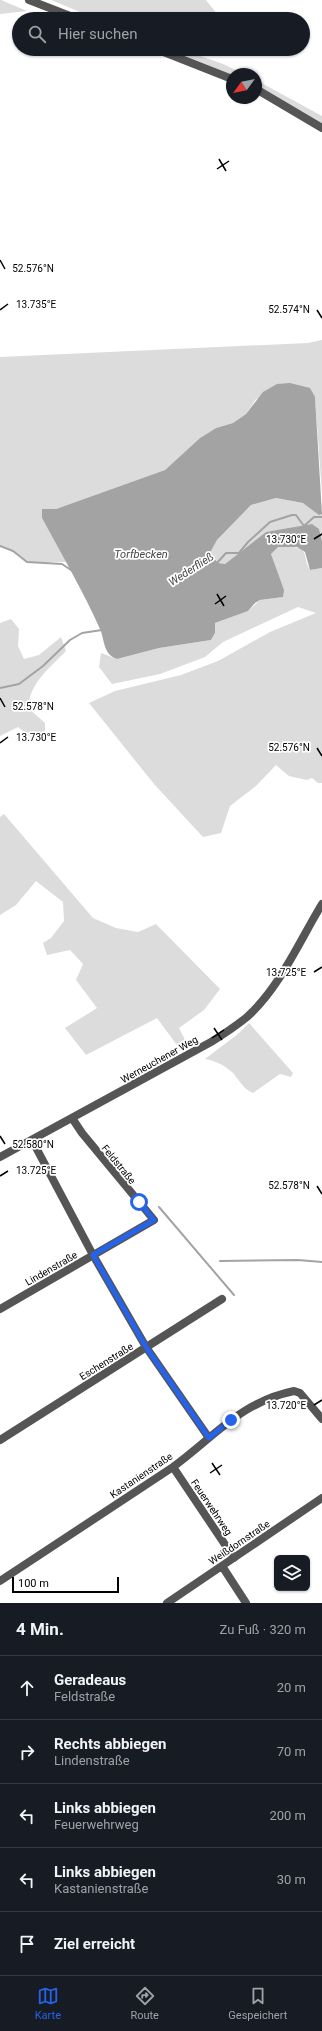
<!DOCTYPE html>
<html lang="de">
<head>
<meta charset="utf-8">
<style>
  body { margin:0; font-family:Roboto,sans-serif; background:#20242c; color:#f1f3f6 }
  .controls { position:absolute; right:12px; bottom:12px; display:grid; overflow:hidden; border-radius:6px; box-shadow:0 1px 3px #0004 }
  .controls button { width:36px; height:36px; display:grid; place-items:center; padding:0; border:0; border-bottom:1px solid #363941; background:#171b24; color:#f1f3f6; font:20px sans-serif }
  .compass { position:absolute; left:226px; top:68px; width:36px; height:36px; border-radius:50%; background:#171b24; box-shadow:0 1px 3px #0004; rotate:237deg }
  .scale { position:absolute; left:12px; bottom:10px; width:107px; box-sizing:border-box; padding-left:4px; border:2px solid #000; border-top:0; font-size:11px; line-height:14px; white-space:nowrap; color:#000; -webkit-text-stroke:3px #fff; paint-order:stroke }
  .stop { position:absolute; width:12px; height:12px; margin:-9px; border:3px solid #2563eb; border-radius:50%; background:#fff }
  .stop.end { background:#2563eb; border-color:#fff; box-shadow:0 1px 4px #0008 }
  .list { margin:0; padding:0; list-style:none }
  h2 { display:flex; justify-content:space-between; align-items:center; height:52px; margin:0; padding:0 16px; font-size:17px }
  h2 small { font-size:13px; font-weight:400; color:#9ea1a6 }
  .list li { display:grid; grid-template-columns:26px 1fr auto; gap:12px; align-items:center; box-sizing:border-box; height:64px; padding:0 16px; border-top:1px solid #363941 }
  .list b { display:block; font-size:15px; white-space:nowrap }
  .list p { margin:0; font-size:13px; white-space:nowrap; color:#9ea1a6 }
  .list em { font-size:13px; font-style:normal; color:#9ea1a6 }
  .icon { flex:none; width:22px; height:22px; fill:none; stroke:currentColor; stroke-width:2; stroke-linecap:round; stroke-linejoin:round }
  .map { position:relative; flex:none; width:322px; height:1603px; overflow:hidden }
  .search { position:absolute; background:#171b24; box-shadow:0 1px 3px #0004; left:12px; right:12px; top:12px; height:44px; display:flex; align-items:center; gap:10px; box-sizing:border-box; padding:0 14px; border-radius:22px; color:#9ea1a6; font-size:15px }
  .sheet { height:372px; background:#171b24 }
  nav { display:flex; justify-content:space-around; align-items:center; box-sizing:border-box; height:56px; border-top:1px solid #363941; background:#171b24; font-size:11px; color:#9ea1a6 }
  nav a { display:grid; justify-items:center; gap:2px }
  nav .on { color:#2563eb }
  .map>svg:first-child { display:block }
</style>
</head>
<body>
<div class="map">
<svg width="322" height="1603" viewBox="0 0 322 1603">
  <rect width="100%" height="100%" fill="#fff"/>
  <path fill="#dcdcdc" d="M 0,0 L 1,0 L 27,11 L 0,14 Z
    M 51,0 L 206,0 L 221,19 L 97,19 Z
    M 169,49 L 192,49 L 192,53 L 223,64 L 244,74 L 232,75 Z
    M 256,80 L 322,116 L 322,123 L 256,85 Z
    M 322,340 L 322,495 L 315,397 L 256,399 L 246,414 L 233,423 L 216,428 L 200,438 L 165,470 L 56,509 L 42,509 L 42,518 L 67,562 L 27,562 L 13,551 L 0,546 L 0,357 L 308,343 Z
    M 276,498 L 303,503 L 322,513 L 322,541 L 319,529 L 266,532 L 225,564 L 218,563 L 213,556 L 211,551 L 217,540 L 251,505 Z
    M 286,546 C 312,548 301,555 310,570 L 322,568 L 322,783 L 318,783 L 312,778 L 307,780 L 289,776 L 276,765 L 256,786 L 230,806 L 221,833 L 203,837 L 154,784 L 89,703 L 115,691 L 181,675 L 218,661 L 270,632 L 316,613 L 298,607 L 223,642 L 205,657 L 160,674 L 112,684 L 99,667 L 101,653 L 117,659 L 159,648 L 211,640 L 215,633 L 215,623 L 248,611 L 260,600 L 283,597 L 271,554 L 277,547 Z
    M 11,619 L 19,629 L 18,646 L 24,659 L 39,655 L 61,637 L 66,651 C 50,668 30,682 28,708 L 45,723 L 45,741 L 36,741 L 18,727 L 0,736 L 0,623 Z
    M 4,814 L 93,918 L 116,928 L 138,932 L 156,924 L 220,989 L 204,1010 L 179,1028 L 189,1048 L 182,1052 L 157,1018 L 86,1055 L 65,1028 L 97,1008 L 76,980 L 83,964 L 70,950 L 47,955 L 43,943 L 51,938 L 64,921 L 63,902 L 36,881 L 16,905 L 0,915 L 0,817 Z
    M 249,1023 L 293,1073 L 291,1077 L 280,1074 L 253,1093 C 244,1090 239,1080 233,1073 C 224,1065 216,1061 205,1059 L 238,1034 Z"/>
  <path fill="#a3a3a3" d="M 290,383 L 310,388 L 315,397 L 322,514 L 319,515 L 303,503 L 276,498 L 251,505 L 217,540 L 211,551 L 213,557 L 218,563 L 225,564 L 266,532 L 312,524 L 319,529 L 322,541 L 322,568 L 310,570 L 305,552 L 297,547 L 278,547 L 271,554 L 284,590 L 283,597 L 260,600 L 255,603 L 248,611 L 215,623 L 215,633 L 211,640 L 159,648 L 117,659 C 103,654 105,641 100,629 C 83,591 62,555 42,518 L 42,509 L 56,509 L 165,470 L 200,438 L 216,428 L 233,423 L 246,414 L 263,392 L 277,384 Z"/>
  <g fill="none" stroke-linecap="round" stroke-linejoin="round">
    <path stroke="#a3a3a3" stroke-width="2" d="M 0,546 L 13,551 L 27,562 L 62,564 L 71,570
      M 216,564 L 226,553 L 239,553 L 248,542 L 270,522 L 292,515 L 296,515 L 304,526 L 314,517 L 322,517
      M 0,688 L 19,684 L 43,666 L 70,640 L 82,633 L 102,630
      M 159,1207 L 234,1295
      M 220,1261 L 298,1260 L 322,1262"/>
    <path stroke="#555" stroke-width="8" d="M 29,0 L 78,19
      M 156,49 L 232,79
      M 256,89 L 322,128
      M 32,1140 L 93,1255 L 146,1347 L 209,1438
      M 0,1157 L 211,1042 C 224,1034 236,1026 247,1017 C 280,987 299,942 322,904
      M 0,1309 L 154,1220 L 82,1133 L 72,1118
      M 0,1440 L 222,1299
      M 173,1467 L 234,1558
      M 222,1566 L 246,1603
      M 0,1581 L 173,1467 C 215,1436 241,1402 294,1391 L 300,1393 L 322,1419
      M 167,1603 L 322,1498"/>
  </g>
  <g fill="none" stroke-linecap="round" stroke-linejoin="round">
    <path stroke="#2563eb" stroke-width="5" d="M 139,1202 L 154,1220 L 93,1255 L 146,1347 L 209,1438 L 231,1420"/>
  </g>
  <path fill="none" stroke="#000" stroke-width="1.5" d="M 219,159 L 226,171M 217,169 L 229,161M 0,260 L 5,269M 0,310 L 8,304M 317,310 L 322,318M 314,539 L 322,534M 217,594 L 224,606M 215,604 L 226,596M 0,698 L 5,707M 0,743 L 8,737M 317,748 L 322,756M 314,972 L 322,967M 214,1028 L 222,1040M 212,1038 L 224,1030M 0,1136 L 5,1144M 0,1176 L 8,1171M 317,1186 L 322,1194M 314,1405 L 322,1400M 212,1463 L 220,1475M 210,1473 L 222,1465"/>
  <g text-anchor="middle" stroke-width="3.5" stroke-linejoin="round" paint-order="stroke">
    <g font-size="10" fill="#000" stroke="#fff">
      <text transform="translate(159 1059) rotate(-29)" y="4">Werneuchener Weg</text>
      <text transform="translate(119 1164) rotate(51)" y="4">Feldstraße</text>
      <text transform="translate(51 1268) rotate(-30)" y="4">Lindenstraße</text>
      <text transform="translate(106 1361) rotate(-32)" y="4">Eschenstraße</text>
      <text transform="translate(141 1475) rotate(-34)" y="4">Kastanienstraße</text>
      <text transform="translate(212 1507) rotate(56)" y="4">Feuerwehrweg</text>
      <text transform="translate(239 1542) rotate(-34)" y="4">Weißdornstraße</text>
    </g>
    <g font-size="11" font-style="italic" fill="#444" stroke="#fff">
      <text x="141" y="558">Torfbecken</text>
      <text transform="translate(191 569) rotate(-33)" y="4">Wederfließ</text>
    </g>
  </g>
  <g font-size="10" text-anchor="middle" fill="#000" stroke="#fff" stroke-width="3.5" stroke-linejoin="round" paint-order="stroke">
    <text x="33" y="272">52.576°N</text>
    <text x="36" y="308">13.735°E</text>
    <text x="289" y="313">52.574°N</text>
    <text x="286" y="543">13.730°E</text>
    <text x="33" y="710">52.578°N</text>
    <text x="36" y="741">13.730°E</text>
    <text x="289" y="751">52.576°N</text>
    <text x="286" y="976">13.725°E</text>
    <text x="33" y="1148">52.580°N</text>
    <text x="36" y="1174">13.725°E</text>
    <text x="289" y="1189">52.578°N</text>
    <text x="286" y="1409">13.720°E</text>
  </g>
</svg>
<div class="controls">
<button><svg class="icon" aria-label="layers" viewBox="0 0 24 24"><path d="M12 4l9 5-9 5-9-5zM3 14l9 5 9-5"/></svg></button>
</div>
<svg class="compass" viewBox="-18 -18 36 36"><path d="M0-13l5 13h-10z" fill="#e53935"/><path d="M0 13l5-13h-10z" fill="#9ea1a6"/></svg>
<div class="scale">100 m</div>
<div class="stop" style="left:139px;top:1202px"></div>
<div class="stop end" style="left:231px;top:1420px"></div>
<div class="search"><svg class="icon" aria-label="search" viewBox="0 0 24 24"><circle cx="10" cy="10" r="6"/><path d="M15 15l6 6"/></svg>Hier suchen</div>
</div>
<section class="sheet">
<h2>4 Min.<small>Zu Fuß · 320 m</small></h2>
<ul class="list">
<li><svg class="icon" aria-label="ahead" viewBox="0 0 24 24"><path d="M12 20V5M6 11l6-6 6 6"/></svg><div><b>Geradeaus</b><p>Feldstraße</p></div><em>20 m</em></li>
<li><svg class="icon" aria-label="right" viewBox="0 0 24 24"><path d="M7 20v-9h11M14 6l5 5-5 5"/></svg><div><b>Rechts abbiegen</b><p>Lindenstraße</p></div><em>70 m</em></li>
<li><svg class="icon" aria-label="left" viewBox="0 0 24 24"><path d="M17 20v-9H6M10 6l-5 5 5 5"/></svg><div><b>Links abbiegen</b><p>Feuerwehrweg</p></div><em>200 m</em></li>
<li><svg class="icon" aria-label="left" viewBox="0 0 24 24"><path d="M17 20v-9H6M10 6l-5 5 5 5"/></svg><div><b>Links abbiegen</b><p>Kastanienstraße</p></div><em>30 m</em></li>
<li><svg class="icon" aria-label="arrive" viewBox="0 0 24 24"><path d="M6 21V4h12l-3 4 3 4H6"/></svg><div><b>Ziel erreicht</b></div></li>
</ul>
</section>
<nav>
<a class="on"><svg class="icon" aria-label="map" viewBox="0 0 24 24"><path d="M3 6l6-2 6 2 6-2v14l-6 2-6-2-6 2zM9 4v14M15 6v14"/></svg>Karte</a>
<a><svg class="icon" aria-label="directions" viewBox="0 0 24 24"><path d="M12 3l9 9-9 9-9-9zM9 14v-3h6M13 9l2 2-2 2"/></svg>Route</a>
<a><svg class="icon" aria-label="saved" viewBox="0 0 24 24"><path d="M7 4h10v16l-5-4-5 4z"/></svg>Gespeichert</a>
</nav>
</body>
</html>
